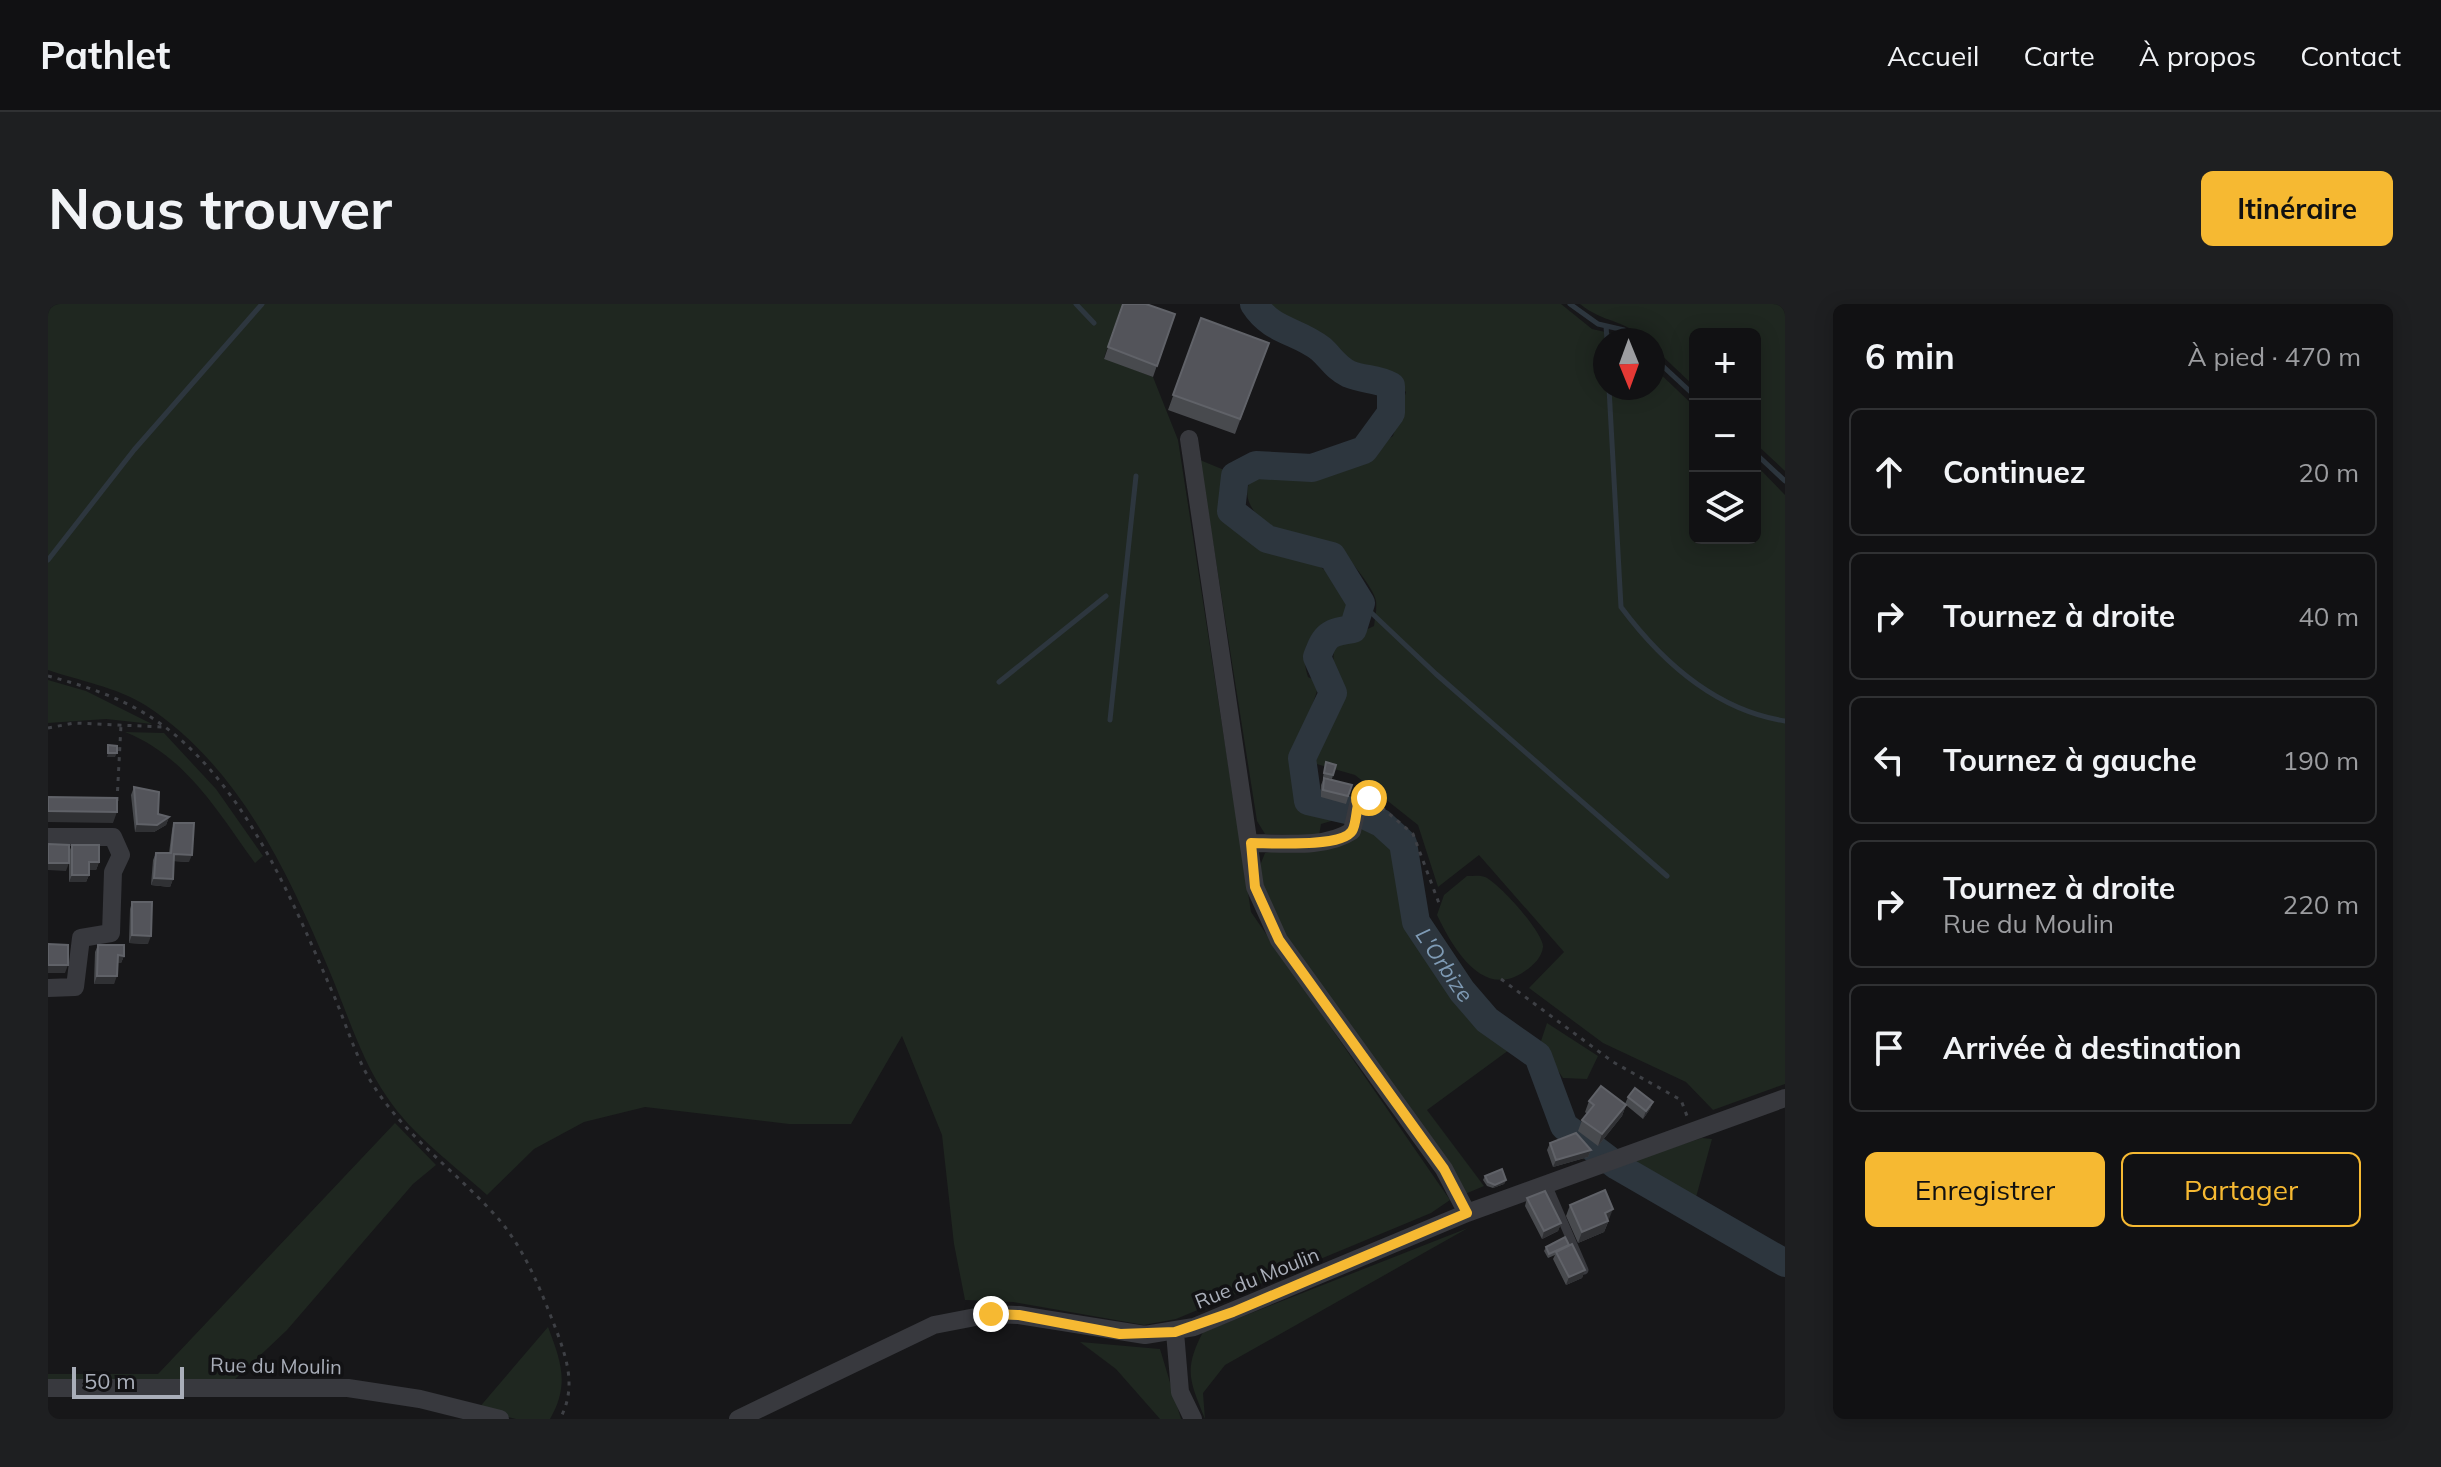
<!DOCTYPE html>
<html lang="fr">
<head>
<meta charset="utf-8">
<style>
  body { margin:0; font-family:Mulish,sans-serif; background:#1e1f21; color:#f1f3f6 }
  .controls { position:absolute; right:24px; top:24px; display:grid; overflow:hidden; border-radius:12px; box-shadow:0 4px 20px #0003 }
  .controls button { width:72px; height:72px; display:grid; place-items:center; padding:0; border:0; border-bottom:2px solid #303133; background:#111113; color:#f1f3f6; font:40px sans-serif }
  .compass { position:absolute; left:1545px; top:24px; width:72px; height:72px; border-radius:50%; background:#111113; box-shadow:0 4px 20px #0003; rotate:179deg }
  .scale { position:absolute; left:24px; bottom:20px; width:112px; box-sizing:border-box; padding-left:8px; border:4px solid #a9aeb9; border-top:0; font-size:22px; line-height:28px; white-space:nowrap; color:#a9aeb9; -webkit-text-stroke:6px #121214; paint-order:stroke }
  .stop { position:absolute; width:24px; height:24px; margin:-18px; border:6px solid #f6b932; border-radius:50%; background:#fff }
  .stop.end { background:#f6b932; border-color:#fff; box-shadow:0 2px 8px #0008 }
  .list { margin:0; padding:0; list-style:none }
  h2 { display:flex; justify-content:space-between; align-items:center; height:104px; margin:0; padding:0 32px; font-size:34px }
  h2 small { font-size:26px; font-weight:400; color:#9c9da0 }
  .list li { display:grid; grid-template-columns:52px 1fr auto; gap:24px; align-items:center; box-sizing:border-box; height:128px; margin:0 16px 16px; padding:0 16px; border:2px solid #303133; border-radius:12px }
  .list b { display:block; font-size:30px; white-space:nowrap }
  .list p { margin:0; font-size:26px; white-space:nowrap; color:#9c9da0 }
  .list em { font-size:26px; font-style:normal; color:#9c9da0 }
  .actions { display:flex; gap:16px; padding:24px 32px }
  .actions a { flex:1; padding:18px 0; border:2px solid #f6b932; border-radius:12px; text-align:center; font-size:28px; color:#f6b932 }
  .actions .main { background:#f6b932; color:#111 }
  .icon { flex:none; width:44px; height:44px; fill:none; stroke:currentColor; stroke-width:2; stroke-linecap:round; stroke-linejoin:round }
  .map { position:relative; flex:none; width:1737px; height:1115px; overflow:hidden; border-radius:12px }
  header { display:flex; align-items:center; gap:48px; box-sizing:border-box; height:112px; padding:0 40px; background:#111113; border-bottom:2px solid #303133 }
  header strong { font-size:38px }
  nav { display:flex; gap:44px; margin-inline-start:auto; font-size:28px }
  .intro { display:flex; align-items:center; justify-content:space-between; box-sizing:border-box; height:192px; padding:0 48px }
  h1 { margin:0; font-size:56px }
  .button { padding:20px 36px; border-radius:12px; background:#f6b932; color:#111; font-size:28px; font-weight:700 }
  main { display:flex; gap:48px; padding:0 48px }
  aside { flex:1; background:#111113; border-radius:12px; box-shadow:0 4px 20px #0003 }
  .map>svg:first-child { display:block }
</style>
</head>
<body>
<header>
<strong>Pathlet</strong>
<nav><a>Accueil</a><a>Carte</a><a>À propos</a><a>Contact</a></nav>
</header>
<div class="intro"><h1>Nous trouver</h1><a class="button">Itinéraire</a></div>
<main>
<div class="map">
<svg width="1737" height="1115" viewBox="0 0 1737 1115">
  <rect width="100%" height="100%" fill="#171719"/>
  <path fill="#1f2720" d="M 0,0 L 1074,0 L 1056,54 L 1105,73 L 1130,136 L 1203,608 L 1402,896 L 1383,909 L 1128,1015 L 1096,1021 L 965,998 L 917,996 L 906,940 L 894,831 L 854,732 L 803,820 L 741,820 L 597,803 L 536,818 L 486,845 L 439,891 C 406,861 364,831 339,793 C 313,756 299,708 281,666 C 240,568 190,461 97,401 C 68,383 32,377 0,366 Z
    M 1212,0 L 1513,0 L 1544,25 L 1571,31 L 1577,36 L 1557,36 L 1557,84 L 1605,84 L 1605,63 L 1647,103 L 1647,234 L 1707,234 L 1707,160 L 1737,191 L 1737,780 L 1665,806 L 1638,778 L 1555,739 L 1481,684 L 1516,648 L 1431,551 L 1390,583 L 1370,521 L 1307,471 L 1258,457 L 1281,428 L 1297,395 L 1285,365 L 1286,341 L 1326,322 C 1327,314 1329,305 1328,297 C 1326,284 1295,245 1283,239 C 1273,233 1254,237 1241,232 C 1213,222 1180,190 1213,166 L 1265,170 L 1309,155 L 1345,132 L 1358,88 L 1338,68 L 1301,62 C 1289,53 1284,36 1271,28 C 1253,17 1225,17 1212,0 Z
    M 1532,0 L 1737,0 L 1737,167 L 1707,139 L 1707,30 L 1647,30 L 1647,83 L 1605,43 L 1605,36 L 1598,36 C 1574,14 1557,20 1532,0 Z
    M 1152,156 L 1181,168 L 1176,214 L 1207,241 L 1255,250 L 1282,270 L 1304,303 L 1302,316 C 1269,324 1248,334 1260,373 L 1268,377 L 1269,387 C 1257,423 1243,462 1254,499 L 1289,509 L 1290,515 L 1273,520 L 1271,532 L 1217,530 L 1209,517 Z
    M 0,376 L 38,387 L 104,420 L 58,415 L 0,419 Z
    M 77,428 L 116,429 L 168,485 L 215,552 L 207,559 C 170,508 138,452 77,428 Z
    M 1316,521 C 1363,538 1343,585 1361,621 C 1383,668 1423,711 1461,746 L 1379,806 L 1436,882 L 1417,890 L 1242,638 L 1216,594 L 1211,564 L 1217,549 L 1307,534 Z
    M 1419,572 C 1425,572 1432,571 1437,573 C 1451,579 1496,629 1495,643 C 1494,653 1485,662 1477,667 C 1435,697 1405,644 1389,611 L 1396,591 Z
    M 1499,719 L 1550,752 L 1539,775 L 1515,774 L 1492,740 Z
    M 347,819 L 388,861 L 365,880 L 239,1026 L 185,1077 L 0,1080 L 0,1070 L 110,1070 Z
    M 1654,834 L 1664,835 L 1647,897 L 1580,858 Z
    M 1420,924 L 1177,1061 L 1155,1089 L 1157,1115 C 1142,1077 1135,1066 1155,1028 Z
    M 500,1023 C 513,1057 522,1081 502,1115 L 468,1115 L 430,1105 Z
    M 1032,1038 L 1112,1045 L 1133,1115 L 1112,1115 L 1068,1065 Z"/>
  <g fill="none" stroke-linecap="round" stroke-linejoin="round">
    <path stroke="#2d363e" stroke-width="5" d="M 1028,0 L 1046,19
      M 1522,0 L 1550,20 L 1576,26 L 1587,36
      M 1558,22 L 1559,36
      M 1605,53 L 1647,92
      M 1561,84 L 1573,303 C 1614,358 1667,406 1737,417
      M 1707,149 L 1737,177
      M 0,256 L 86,146 L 214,0
      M 1313,299 L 1388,370 L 1619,572
      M 951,378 L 1058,292
      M 1062,416 L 1088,172"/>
    <path stroke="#2d363e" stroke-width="28" id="s1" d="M 1206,0 C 1224,28 1249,26 1273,45 C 1283,54 1288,64 1301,70 C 1315,76 1329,74 1343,82 L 1343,109 L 1316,146 L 1264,164 L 1208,161 L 1187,172 L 1183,207 L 1219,235 L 1284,252 L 1313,299 L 1305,325 C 1281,328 1277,331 1269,353 L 1285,389 L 1254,454 L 1260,497 L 1312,509 L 1333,519 L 1355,539 L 1368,618 L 1414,687 L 1439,716 L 1490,752 L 1516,822 L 1569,862 L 1737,959"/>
    <path stroke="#3e4045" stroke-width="3" stroke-dasharray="4 6" stroke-linecap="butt" d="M 0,372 C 34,381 71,393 101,412 C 192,469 242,591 283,685 C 298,718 307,754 327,784 C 359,833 408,868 447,911 C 477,944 493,987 509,1028 C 520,1058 528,1085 512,1115
      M 0,424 L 26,419 L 115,423
      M 69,497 L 73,421
      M 1326,497 L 1365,530 L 1392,602
      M 1453,675 L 1565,758 L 1633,796 L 1639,812"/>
    <path stroke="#38393e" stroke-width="9" d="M 1498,878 L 1536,966"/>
    <path stroke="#38393e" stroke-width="18" d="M 1141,135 L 1207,583 L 1231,636 L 1396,865 L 1419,909
      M 0,533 L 65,533 L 73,551 L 65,568 L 63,629 L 33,634 L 27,683 L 0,684
      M 1203,539 C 1234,539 1277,545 1304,527 L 1310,501
      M 1127,1028 L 1132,1088 L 1145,1115
      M 0,1084 L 300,1084 L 372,1095 L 452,1115
      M 690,1115 L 886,1021 L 943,1010 L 971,1011 L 1097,1031 L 1146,1023 L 1419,909 L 1737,794"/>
  </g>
  <path fill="#484a4e" d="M 1075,0 L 1127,10 L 1105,73 L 1056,55 Z
    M 1153,14 L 1221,39 L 1187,130 L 1120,106 Z
    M 1278,458 L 1288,461 L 1284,475 L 1275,473 Z
    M 1276,474 L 1304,481 L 1298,500 L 1273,493 L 1273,481 Z
    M 86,483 L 110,510 L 121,513 L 118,521 L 106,528 L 87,528 L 83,491 Z
    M 126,519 L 141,558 L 126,557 L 125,575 L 122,583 L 103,581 L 105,556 L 108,549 L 121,549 L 124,526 Z
    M 24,541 L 51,558 L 48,566 L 41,566 L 41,571 L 38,578 L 21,578 L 21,548 Z
    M 84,598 L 100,640 L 81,639 L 82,605 Z
    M 50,641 L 76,652 L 73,659 L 69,659 L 66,680 L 46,680 L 47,648 Z
    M 1580,793 L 1605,798 L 1602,805 L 1595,815 L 1578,801 L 1574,812 L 1550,842 L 1530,827 L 1534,816 L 1539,810 L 1537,808 L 1541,797 L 1577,800 Z
    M 1502,839 L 1543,846 L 1540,853 L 1505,863 L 1499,846 Z
    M 1437,872 L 1458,876 L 1456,880 L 1445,884 L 1439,882 L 1435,876 Z
    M 1479,894 L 1513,919 L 1510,927 L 1494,935 L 1477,902 Z
    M 1522,901 L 1561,916 L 1556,928 L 1530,939 L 1518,912 Z
    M 1517,933 L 1537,966 L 1534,974 L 1518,981 L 1505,955 L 1507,951 L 1500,954 L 1496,947 L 1498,943 Z"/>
  <path fill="#303134" d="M 60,449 L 69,449 L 67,453 L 59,453 Z
    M 0,507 L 69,508 L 65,519 L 0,518 Z
    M 121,513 L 118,521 L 106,528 L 87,528 L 89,520 Z
    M 126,550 L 144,551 L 141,558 L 124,557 Z
    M 41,558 L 51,558 L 48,566 L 38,566 Z
    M 0,559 L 21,559 L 18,567 L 0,566 Z
    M 24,571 L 41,571 L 38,578 L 21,578 Z
    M 106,574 L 125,575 L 122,583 L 103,581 Z
    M 84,631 L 103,632 L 100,640 L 81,639 Z
    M 70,651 L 76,652 L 73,659 L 67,659 Z
    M 0,661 L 20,661 L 17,669 L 0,669 Z
    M 49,672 L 69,672 L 66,680 L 46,680 Z
    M 1605,798 L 1602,805 L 1595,815 L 1598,807 Z
    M 1578,801 L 1574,812 L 1550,842 L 1554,830 Z
    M 1543,846 L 1540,853 L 1505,863 L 1508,856 Z
    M 1458,876 L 1456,880 L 1445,884 L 1447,881 Z
    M 1565,905 L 1556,928 L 1530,939 L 1534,928 L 1557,909 Z
    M 1513,919 L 1510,927 L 1494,935 L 1496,927 Z
    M 1537,966 L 1534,974 L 1518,981 L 1521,973 Z"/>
  <path fill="#53545a" stroke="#606268" stroke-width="2" d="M 1075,0 L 1098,0 L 1127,10 L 1109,62 L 1060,43 Z
    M 1153,14 L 1221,39 L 1192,115 L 1125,91 Z
    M 60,441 L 69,442 L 69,449 L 60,449 Z
    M 1278,458 L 1288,461 L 1285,471 L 1276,469 Z
    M 1276,474 L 1304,481 L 1300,492 L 1275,486 Z
    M 86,483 L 111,488 L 110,510 L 121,513 L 109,521 L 89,520 Z
    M 0,493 L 69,494 L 69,508 L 0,507 Z
    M 126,519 L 146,519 L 144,551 L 126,550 L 125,575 L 106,574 L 108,549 L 123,549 Z
    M 0,540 L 21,541 L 21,559 L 0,559 Z
    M 24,541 L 51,541 L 51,558 L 41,558 L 41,571 L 24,571 Z
    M 84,598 L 104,598 L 103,632 L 84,631 Z
    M 0,640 L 20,641 L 20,661 L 0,661 Z
    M 50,641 L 76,641 L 76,652 L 70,651 L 69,672 L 49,672 Z
    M 1553,782 L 1578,801 L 1554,830 L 1534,816 L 1546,801 L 1541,797 Z
    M 1587,784 L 1605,798 L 1598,807 L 1580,793 Z
    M 1528,829 L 1543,846 L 1508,856 L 1502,839 Z
    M 1454,865 L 1458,876 L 1447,881 L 1440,878 L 1437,872 Z
    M 1557,886 L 1565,905 L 1557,909 L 1560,917 L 1534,928 L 1522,901 Z
    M 1497,887 L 1513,919 L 1496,927 L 1479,894 Z
    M 1517,933 L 1521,941 L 1501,950 L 1498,943 Z
    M 1524,940 L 1537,966 L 1521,973 L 1508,948 Z"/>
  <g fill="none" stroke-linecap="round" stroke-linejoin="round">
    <path stroke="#f6b932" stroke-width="10" d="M 943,1010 L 971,1011 L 1072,1030 L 1127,1028 L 1185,1008 L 1419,909 L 1396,865 L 1231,636 L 1207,583 L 1203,539 C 1223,539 1293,544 1304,527 C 1308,521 1308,508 1310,501 L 1321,494"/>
  </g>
  <g text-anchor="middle" stroke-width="7" stroke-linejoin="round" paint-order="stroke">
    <g font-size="20" fill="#a9aeb9" stroke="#121214">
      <text transform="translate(1209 974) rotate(-22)" y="7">Rue du Moulin</text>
      <text transform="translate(228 1062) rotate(1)" y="7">Rue du Moulin</text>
    </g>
    <g font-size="22" font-style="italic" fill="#7f9bb5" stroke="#121214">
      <text dy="8" stroke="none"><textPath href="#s1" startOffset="1044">L'Orbize</textPath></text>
    </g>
  </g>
</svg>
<div class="controls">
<button>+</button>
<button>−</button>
<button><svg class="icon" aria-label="layers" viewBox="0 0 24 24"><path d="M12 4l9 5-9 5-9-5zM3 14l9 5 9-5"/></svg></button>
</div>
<svg class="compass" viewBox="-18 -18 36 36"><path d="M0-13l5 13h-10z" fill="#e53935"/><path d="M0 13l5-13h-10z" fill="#9c9da0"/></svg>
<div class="scale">50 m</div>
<div class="stop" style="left:1321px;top:494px"></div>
<div class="stop end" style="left:943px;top:1010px"></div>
</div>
<aside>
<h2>6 min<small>À pied · 470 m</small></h2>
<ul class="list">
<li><svg class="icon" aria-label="ahead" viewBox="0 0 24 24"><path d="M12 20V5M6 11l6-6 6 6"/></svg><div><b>Continuez</b></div><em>20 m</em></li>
<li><svg class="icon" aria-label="right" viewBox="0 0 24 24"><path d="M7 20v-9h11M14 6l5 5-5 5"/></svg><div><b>Tournez à droite</b></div><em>40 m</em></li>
<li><svg class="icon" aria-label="left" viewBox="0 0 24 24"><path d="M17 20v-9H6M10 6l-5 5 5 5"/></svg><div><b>Tournez à gauche</b></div><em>190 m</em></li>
<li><svg class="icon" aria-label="right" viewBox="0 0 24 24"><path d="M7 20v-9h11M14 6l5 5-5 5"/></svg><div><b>Tournez à droite</b><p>Rue du Moulin</p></div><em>220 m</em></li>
<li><svg class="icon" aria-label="arrive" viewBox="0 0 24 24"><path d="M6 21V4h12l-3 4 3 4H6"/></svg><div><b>Arrivée à destination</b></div></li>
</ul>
<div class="actions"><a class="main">Enregistrer</a><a>Partager</a></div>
</aside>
</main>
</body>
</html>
